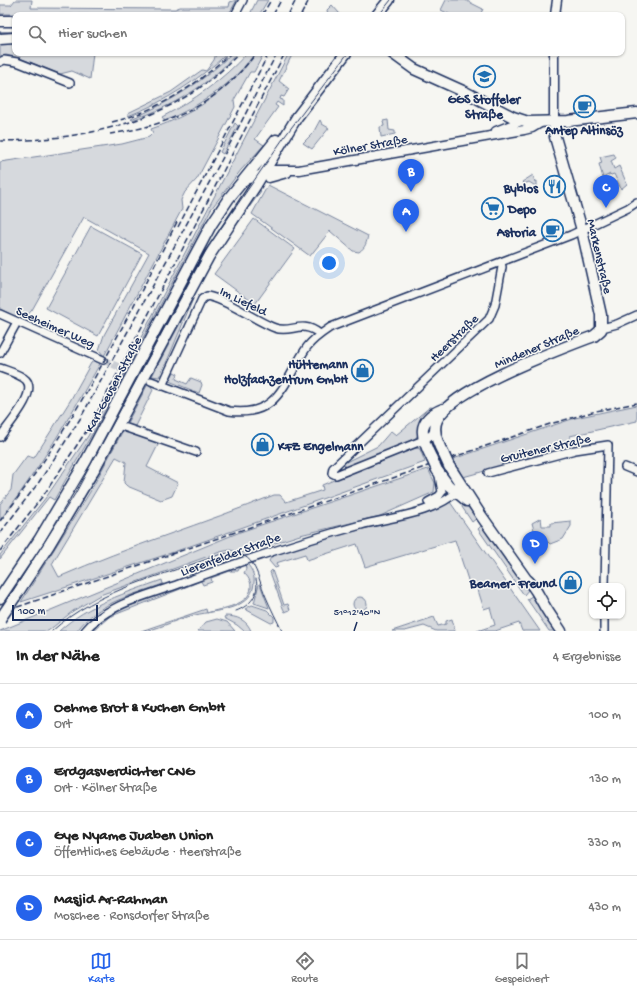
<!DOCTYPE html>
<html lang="de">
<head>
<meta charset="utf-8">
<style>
  body { margin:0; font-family:"Gochi Hand",sans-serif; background:#f6f6f6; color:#222 }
  .controls { position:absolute; right:12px; bottom:12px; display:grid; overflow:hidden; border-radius:8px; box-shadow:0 1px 3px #0004 }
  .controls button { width:36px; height:36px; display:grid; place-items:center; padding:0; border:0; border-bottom:1px solid #e0e0e0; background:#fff; color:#222; font:20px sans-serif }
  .scale { position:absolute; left:12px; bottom:10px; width:86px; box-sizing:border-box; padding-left:4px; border:2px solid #1b2f5e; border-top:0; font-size:11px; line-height:14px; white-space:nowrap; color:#1b2f5e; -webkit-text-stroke:3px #f6f6f2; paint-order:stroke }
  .you { position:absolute; left:329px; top:263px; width:14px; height:14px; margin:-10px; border:3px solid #fff; border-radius:50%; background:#1a73e8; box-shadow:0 0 0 6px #1a73e833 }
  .badge { display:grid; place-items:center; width:26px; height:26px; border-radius:50%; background:#2563eb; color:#fff; font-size:13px; font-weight:700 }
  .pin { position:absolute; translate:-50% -33px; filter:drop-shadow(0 1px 2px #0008) }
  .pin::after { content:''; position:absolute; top:21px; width:14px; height:12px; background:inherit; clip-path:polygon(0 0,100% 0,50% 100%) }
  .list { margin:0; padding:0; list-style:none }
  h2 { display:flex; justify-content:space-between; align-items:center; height:52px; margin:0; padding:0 16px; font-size:17px }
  h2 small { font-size:13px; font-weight:400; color:#767676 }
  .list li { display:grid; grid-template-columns:26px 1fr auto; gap:12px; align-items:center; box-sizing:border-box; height:64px; padding:0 16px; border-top:1px solid #e0e0e0 }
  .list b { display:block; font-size:15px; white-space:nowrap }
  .list p { margin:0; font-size:13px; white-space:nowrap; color:#767676 }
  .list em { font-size:13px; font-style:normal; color:#767676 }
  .icon { flex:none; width:22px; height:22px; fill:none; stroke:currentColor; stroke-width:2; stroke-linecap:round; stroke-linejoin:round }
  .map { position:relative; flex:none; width:637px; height:631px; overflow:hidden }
  .search { position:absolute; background:#fff; box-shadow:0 1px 3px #0004; left:12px; right:12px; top:12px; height:44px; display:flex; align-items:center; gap:10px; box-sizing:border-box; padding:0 14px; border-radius:8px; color:#767676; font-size:15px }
  .sheet { height:308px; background:#fff }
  nav { display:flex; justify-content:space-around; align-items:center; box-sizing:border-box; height:56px; border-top:1px solid #e0e0e0; background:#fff; font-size:11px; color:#767676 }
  nav a { display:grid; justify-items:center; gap:2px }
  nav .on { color:#2563eb }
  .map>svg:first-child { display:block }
</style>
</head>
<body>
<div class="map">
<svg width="637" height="631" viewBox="0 0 637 631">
  <rect width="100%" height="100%" fill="#f6f6f2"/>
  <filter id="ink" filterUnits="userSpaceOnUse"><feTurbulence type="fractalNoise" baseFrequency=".025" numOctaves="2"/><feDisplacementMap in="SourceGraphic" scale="8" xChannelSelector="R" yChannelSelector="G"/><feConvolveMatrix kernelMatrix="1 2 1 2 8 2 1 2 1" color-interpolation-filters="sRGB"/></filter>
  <g filter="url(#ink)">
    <path fill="#d6d9dd" stroke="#78849e" d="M 15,0 L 32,0 L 31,8 L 175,9 L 180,7 L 229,7 L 230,2 L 237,0 L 230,12 L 215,15 L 0,14 L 0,5 L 11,5 Z
      M 257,0 L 268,0 L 259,15 L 253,15 L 251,12 Z
      M 446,0 L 465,0 L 483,9 L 480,15 L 451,15 L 441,10 Z
      M 332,5 L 340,14 L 328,15 L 327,10 Z
      M 0,41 L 15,41 L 15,53 L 93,53 L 90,79 L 72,71 L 60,74 L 20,58 L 6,55 L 0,56 Z
      M 216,53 L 228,53 C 198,80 167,101 128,116 L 128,113 L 171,92 L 202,70 L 206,71 L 214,60 Z
      M 232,53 L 237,53 C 209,85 172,107 132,120 L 131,119 C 169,103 203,82 232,53 Z
      M 247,53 L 255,53 C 233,85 200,105 165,121 L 162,117 C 194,100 223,80 247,53 Z
      M 257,53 L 264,53 L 254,72 L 250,72 L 234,100 L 235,107 L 197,179 L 185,192 L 181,200 L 182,209 L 104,356 L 99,350 L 104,335 L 149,253 L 84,217 L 32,310 L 23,320 L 0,309 L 0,162 L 122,144 L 149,137 L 153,133 L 151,129 C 197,113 227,91 257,53 Z
      M 289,53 L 293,53 L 279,81 L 289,89 L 284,97 L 281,96 L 280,99 L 283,100 L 283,106 L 277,102 L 275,105 L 278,107 L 255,139 L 264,145 L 241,170 L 211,209 L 95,429 L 54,500 L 49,497 L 0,559 L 0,555 L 47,496 L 88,436 L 124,370 Z
      M 320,120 L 322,124 L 329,128 L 312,149 L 303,143 L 313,133 Z
      M 388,120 L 389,130 L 395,131 L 395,134 L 381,137 L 380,127 L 384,126 L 383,121 Z
      M 235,123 L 238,126 L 223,154 L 220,152 Z
      M 614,154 L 616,158 L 611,161 L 614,169 L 619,166 L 627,184 L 621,189 L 614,174 L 611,175 L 610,174 L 603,178 L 599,164 L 602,163 L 600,157 Z
      M 533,175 L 535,182 L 537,181 L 537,187 L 529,182 L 524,184 L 522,182 Z
      M 268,185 L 368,236 C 366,243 366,247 359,252 L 353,251 L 330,231 L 310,256 L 252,214 Z
      M 260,190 L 261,191 L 217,252 Z
      M 254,219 L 295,249 L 255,304 L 214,274 Z
      M 91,226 L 142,254 L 98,336 L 46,308 Z
      M 193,299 L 168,359 L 159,377 L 152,376 Z
      M 95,360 L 101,362 C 70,416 39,470 0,520 L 0,504 L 11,490 L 13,475 L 27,456 L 34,458 L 70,401 L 91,363 Z
      M 174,372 L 178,374 L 176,379 L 187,384 L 191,378 L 201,382 L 202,385 L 199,393 L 169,381 Z
      M 149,382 L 153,390 L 133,430 L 159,443 L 147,467 L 178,483 L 172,496 L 161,500 L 127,486 L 124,483 L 126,462 L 116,457 L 52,564 L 59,577 C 129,546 203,524 274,495 L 280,495 L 286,502 L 323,490 L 322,485 L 412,447 L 420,449 L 425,462 L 168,554 L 21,602 L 90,492 Z
      M 637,405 L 637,421 L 570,436 L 572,447 L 463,477 L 453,459 L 575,418 Z
      M 430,407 L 437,408 L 415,439 L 345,469 L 344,463 L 378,446 L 391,431 L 396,435 Z
      M 121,429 C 123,439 43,564 31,583 L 30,582 L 81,501 Z
      M 428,442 L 434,445 L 453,481 L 452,483 L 443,475 Z
      M 428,469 L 435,483 L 434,492 L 380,516 L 300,535 L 244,553 L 230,550 L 220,552 L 100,595 L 73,611 L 48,631 L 0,631 L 240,532 Z
      M 463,501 L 477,518 L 472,522 L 462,507 Z
      M 450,502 L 540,631 L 522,631 L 519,623 L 495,631 L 477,631 L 495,625 L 490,607 L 484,609 L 476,584 L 470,586 L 455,540 L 365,567 L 357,544 L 307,560 L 305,554 L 276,563 L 278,567 L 275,568 L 269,561 L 274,552 L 421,514 Z
      M 541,518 L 542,526 L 551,526 L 551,523 L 571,521 L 571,526 L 563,539 L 550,544 L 548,542 L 545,544 L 534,530 L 532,523 Z
      M 482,525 L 528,590 L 524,595 L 478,529 Z
      M 245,562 C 251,567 255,575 254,583 C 252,612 212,610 191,616 C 176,619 156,631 141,631 L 206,609 L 207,613 C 221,608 250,606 251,587 C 251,581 248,577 244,573 L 246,569 L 245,564 L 241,565 L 238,571 L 230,571 L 211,578 L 212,582 L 203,585 L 201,581 L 109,617 L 93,631 L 88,631 L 111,613 Z
      M 272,570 L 284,605 L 288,604 L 290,610 L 285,612 L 283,608 L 270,572 Z
      M 162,580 L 163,584 C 133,595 96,603 77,631 L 59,631 C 88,604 126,593 162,580 Z
      M 259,584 L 260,584 L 269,608 L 254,603 Z
      M 532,596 L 557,631 L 549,631 L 527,599 Z
      M353 604a7 7 0 1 1 14 0a7 7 0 1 1-14 0Z
      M 252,605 L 267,610 L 274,617 L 274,622 L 271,623 L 245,609 Z
      M 225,616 C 237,616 247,620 251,631 L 244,631 L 237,625 L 224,618 Z
      M 434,617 L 438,626 L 446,624 L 446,621 L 452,619 L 455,631 L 436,631 L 424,626 L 405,631 L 392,631 Z
      M 217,619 L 227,622 L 235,631 L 198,631 L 206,622 Z"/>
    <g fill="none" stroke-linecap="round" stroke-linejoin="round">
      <path stroke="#caced4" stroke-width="7" stroke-dasharray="7 3.5" stroke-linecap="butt" d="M 103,360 L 147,379"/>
      <defs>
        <path id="minor" d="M 235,15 L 243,0
          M 0,62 L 4,60 L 17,62 L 70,83
          M 0,314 L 103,360
          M 602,328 L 617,324 L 637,315
          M 0,353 L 17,322
          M 0,368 C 8,371 20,374 26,380 C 38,393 8,425 0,437
          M 151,381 L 229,411 C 280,418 284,380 307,347 C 314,338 322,333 331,327 L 571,235 L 628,208 L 637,202
          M 162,386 L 202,299 L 207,296 C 226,299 256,321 275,328 C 291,334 301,319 320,334
          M 118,425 L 196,452
          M 435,428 L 432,434 L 426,439 L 336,475 L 332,473 L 333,468 L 489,319 L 495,305 L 502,267 L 501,262
          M 625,467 L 637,472
          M 488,473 L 575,450 L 608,445 L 605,586
          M 428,502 L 439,496 L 442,492 L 439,476
          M 85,631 C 105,605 149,595 179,584 C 239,562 298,542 361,525 C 393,517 434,514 459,490
          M 604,631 L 604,616"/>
        <path id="tertiary" d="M 555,15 L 557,0
          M 554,53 L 554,122
          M 496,131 L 524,120
          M 269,178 L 287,173
          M 243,181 L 273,170 L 299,170 L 524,130 L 532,128 L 542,122"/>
        <path id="secondary" d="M 377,15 L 389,0
          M 0,21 L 15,21
          M 0,39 L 15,38
          M 392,53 L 414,69 L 465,92 L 513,117 L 528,122 L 568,121 L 637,113
          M 444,455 C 439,446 432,430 437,420 C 451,389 560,349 594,336 L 601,330 L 601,315 L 582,230 L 555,137 L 554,122
          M 432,459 C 421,438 415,420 443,409
          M 449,466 L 480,514 L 526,579 C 535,586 538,595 544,605 C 549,614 555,622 561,631
          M 437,470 L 448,485 L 467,501
          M 15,597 L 49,545 L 96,466 L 209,256 L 256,185 L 297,117 L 346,53
          M 0,598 L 39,540 L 86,461 L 211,225 L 229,198 L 276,140"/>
      </defs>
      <use href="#minor" stroke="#1b2f5e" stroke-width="10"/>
      <use href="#tertiary" stroke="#1b2f5e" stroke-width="11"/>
      <use href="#secondary" stroke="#1b2f5e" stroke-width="13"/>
      <use href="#minor" stroke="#f6f6f2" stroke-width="7"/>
      <use href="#tertiary" stroke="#f6f6f2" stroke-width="8"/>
      <use href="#secondary" stroke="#f6f6f2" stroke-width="10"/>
      <path stroke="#1b2f5e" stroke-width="1" d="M 379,15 L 391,0
        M 0,32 L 15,32
        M 0,611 L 75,494 L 208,247 L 285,136 L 348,53
        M 236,611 C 250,606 260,594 256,579
        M 52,631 C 98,589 163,576 221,554 C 256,548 255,572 266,597 C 271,609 277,620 282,631"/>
      <path stroke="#1b2f5e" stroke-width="1.5" stroke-dasharray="6 3" stroke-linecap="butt" d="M 262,15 L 271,0
        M 273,15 L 281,0
        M 288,15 L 296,0
        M 301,15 L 309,0
        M 112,122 C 157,111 198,85 230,53
        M 110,134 C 172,125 218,104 256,53
        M 0,141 C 88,140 178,121 239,53
        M 178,227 L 269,53
        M 0,521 C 73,429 124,324 178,220
        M 0,533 L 39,482 L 80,419 L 221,161 L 277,53
        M 0,551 L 45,493 L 91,424 L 285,53
        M 0,613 L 550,424 L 596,411 L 637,403"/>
      <defs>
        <path id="secondary-bridge" d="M 444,455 L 449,466
          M 432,459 L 437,470
          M 0,619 L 15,597"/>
      </defs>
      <use href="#secondary-bridge" stroke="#1b2f5e" stroke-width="13" stroke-linecap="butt"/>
      <use href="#secondary-bridge" stroke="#f6f6f2" stroke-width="10"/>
    </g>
  </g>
  <path fill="none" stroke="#1b2f5e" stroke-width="1.5" d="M 354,631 L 357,622"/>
  <defs>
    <symbol id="school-ring" viewBox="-11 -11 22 22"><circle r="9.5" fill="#f6f6f2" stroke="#1f6fb2" stroke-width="1.5"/><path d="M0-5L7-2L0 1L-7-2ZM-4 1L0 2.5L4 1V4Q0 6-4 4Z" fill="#1f6fb2"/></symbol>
    <symbol id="cafe-ring" viewBox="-11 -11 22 22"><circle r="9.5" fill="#f6f6f2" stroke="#1f6fb2" stroke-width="1.5"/><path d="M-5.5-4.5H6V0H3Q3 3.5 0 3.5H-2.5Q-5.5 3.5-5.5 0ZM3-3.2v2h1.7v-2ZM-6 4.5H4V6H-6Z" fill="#1f6fb2"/></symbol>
    <symbol id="restaurant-ring" viewBox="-11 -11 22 22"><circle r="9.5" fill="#f6f6f2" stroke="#1f6fb2" stroke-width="1.5"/><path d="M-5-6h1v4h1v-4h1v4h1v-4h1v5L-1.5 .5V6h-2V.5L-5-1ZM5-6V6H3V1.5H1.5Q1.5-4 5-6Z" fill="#1f6fb2"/></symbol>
    <symbol id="supermarket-ring" viewBox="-11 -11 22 22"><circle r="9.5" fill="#f6f6f2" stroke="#1f6fb2" stroke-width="1.5"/><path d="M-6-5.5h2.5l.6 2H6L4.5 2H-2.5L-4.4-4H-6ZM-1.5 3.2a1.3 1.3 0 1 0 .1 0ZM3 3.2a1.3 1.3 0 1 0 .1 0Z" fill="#1f6fb2"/></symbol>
    <symbol id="shop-ring" viewBox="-11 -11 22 22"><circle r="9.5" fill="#f6f6f2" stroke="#1f6fb2" stroke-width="1.5"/><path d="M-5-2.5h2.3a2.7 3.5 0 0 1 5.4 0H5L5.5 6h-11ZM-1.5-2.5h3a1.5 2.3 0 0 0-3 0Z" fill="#1f6fb2"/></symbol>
  </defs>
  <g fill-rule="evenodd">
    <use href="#school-ring" x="472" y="64" width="25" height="25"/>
    <use href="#cafe-ring" x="572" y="94" width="25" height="25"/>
    <use href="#restaurant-ring" x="542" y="174" width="25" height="25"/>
    <use href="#supermarket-ring" x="480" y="196" width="25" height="25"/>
    <use href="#cafe-ring" x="540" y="218" width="25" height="25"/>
    <use href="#shop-ring" x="350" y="358" width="25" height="25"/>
    <use href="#shop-ring" x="250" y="432" width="25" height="25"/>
    <use href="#shop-ring" x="558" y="570" width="25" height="25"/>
  </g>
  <g text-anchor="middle" stroke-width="3" stroke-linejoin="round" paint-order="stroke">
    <g font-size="13" font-weight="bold" fill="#1b2f5e" stroke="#f6f6f2" text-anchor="end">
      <text x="484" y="103" text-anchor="middle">GGS Stoffeler<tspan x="484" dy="15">Straße</tspan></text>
      <text x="584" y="134" text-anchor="middle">Antep Altinsöz</text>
      <text x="538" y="192">Byblos</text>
      <text x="508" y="213" text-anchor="start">Depo</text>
      <text x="536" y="236">Astoria</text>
      <text x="348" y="368">Hüttemann<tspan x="348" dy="15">Holzfachzentrum GmbH</tspan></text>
      <text x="278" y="450" text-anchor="start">KFZ Engelmann</text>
      <text x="556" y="587">Beamer- Freund</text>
    </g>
    <g font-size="13" fill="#1b2f5e" stroke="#f6f6f2">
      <text transform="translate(370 144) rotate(-10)" y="5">Kölner Straße</text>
      <text transform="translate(601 256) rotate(77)" y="5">Markenstraße</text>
      <text transform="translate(244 300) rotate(26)" y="5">Im Liefeld</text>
      <text transform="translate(56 326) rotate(24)" y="5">Seeheimer Weg</text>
      <text transform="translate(453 337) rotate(-44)" y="5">Heerstraße</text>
      <text transform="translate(536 346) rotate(-23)" y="5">Mindener Straße</text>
      <text transform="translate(112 384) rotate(-62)" y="5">Karl-Geusen-Straße</text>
      <text transform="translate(545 447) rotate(-13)" y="5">Gruitener Straße</text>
      <text transform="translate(230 553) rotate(-20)" y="5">Lierenfelder Straße</text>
    </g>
  </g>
  <g font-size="10" text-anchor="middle" fill="#1b2f5e" stroke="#f6f6f2" stroke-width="3" stroke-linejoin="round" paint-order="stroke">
    <text x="357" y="615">51°12'40"N</text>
  </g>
</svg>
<div class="controls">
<button><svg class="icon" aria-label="locate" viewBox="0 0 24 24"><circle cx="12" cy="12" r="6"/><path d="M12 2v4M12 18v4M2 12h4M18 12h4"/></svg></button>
</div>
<div class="scale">100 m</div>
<div class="you"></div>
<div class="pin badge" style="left:406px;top:232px">A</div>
<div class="pin badge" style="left:411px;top:192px">B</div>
<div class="pin badge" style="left:606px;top:208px">C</div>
<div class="pin badge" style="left:535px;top:564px">D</div>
<div class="search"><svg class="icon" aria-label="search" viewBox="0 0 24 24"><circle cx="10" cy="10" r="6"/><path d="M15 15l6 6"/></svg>Hier suchen</div>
</div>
<section class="sheet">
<h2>In der Nähe<small>4 Ergebnisse</small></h2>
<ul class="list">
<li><span class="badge">A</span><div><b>Oehme Brot &amp; Kuchen GmbH</b><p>Ort</p></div><em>100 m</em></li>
<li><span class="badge">B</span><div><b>Erdgasverdichter CNG</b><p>Ort · Kölner Straße</p></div><em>130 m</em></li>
<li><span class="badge">C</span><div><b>Gye Nyame Juaben Union</b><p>Öffentliches Gebäude · Heerstraße</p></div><em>330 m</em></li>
<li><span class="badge">D</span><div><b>Masjid Ar-Rahman</b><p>Moschee · Ronsdorfer Straße</p></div><em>430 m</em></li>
</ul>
</section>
<nav>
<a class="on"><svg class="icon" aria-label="map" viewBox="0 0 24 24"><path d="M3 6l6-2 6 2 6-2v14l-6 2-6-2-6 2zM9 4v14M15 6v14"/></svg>Karte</a>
<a><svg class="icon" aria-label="directions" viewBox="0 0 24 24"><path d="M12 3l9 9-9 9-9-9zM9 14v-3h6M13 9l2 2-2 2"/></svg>Route</a>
<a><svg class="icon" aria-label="saved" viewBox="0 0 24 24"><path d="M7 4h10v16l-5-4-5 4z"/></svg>Gespeichert</a>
</nav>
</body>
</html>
